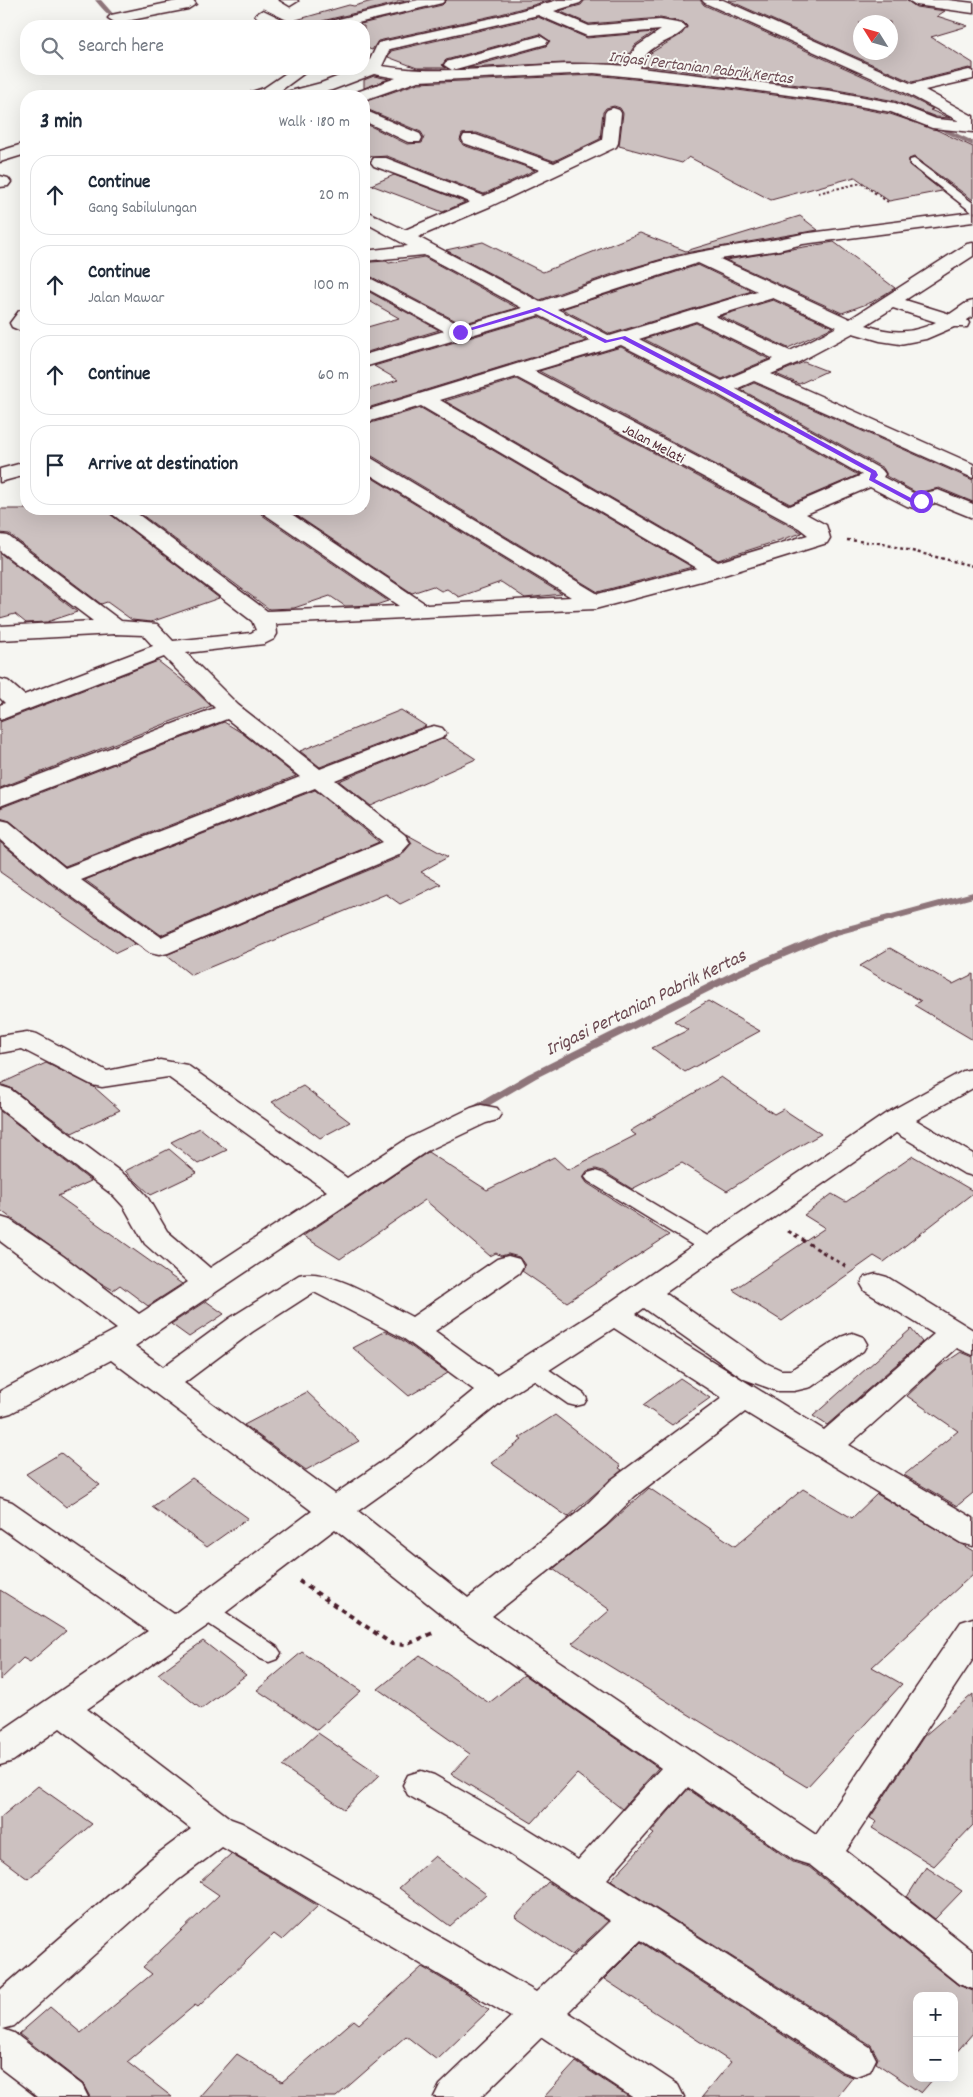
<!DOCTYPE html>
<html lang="en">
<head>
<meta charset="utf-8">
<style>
  body { margin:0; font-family:Dekko,sans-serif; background:#f6f6f7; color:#1f2937 }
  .controls { position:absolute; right:15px; bottom:15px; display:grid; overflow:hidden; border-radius:10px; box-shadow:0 5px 20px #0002 }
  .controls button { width:45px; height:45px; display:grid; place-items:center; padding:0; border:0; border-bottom:1px solid #e0e1e3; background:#fff; color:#1f2937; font:25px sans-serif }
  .compass { position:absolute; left:853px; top:15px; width:45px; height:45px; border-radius:50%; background:#fff; box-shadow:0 5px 20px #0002; rotate:307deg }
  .stop { position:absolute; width:15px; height:15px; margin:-11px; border:4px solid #7c3aed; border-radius:50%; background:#fff }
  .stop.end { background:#7c3aed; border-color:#fff; box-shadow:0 1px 5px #0008 }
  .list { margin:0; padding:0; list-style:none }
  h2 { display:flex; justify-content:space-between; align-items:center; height:65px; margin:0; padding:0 20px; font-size:21px }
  h2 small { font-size:16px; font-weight:400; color:#747a83 }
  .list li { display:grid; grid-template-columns:32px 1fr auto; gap:15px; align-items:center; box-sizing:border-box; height:80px; margin:0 10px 10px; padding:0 10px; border:1px solid #e0e1e3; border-radius:20px }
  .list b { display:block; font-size:19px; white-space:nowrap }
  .list p { margin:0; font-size:16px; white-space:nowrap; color:#747a83 }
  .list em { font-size:16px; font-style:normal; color:#747a83 }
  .icon { flex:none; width:28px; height:28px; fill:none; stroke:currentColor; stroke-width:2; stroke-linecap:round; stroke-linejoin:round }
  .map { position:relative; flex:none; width:973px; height:2097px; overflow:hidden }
  .search { position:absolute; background:#fff; box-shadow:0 5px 20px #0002; left:20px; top:20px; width:350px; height:55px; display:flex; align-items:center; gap:12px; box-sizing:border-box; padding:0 18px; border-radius:20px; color:#747a83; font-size:19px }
  .panel { position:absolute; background:#fff; box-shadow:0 5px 20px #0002; left:20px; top:90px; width:350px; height:425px; border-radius:20px }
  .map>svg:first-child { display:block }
</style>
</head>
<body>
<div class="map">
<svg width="973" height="2097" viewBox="0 0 973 2097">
  <rect width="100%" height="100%" fill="#f6f6f2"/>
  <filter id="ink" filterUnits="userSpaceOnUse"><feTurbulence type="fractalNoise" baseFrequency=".02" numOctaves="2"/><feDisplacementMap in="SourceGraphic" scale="10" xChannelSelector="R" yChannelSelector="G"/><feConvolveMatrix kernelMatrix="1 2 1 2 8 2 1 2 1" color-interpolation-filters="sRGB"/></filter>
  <g filter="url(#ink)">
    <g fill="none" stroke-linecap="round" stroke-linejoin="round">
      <path fill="#8e747a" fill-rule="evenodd" d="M 95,0 L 101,0 L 116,17 L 141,26 C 119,27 108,16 95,0 Z
        M 930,123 L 934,123 L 973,141 L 973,146 L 930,125 Z
        M 973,892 L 973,898 L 837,935 L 742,975 L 536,1078 L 473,1115 L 465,1115 L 463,1112 L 528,1074 L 734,971 L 829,931 Z"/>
    </g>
    <path fill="#ccc1c0" stroke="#4a1f2b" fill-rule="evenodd" d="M 376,0 L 410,0 L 322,21 L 317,26 L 296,20 L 349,5 L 354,6 Z
      M 447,0 L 551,0 L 501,14 L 378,41 L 372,50 L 364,47 L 364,26 L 352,26 L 442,5 Z
      M 585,0 L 700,0 L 704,5 L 903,94 L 933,109 L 930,110 L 950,118 L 936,117 L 895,101 L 832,89 L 643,66 L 649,54 L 682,34 L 687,26 L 683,22 L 660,18 L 589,24 L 559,11 L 581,5 Z
      M 728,0 L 906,0 L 916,7 L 945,11 L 937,16 L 968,26 L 931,37 L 973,63 L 973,69 L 969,68 L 912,82 ZM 860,22 L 890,22 L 890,52 L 860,52 Z
      M 538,17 L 587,38 L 654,32 L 635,45 L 623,64 L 564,63 L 467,68 L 546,46 L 550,41 L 540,34 L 446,60 L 442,65 L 446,68 L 417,68 L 388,57 L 391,51 Z
      M 594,75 L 730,89 L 832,103 L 890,114 L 937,130 L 973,147 L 973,200 L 914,157 L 909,159 L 909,165 L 942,191 L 889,201 L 855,177 L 771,200 L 689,157 L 682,163 L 619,146 L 623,113 L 620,108 L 614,106 L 606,108 L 603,112 L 600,139 L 554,161 L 477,133 L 462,134 L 460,140 L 463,145 L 535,170 L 484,194 L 387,156 L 373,157 L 364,154 L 364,123 L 407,144 L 422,143 L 424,137 L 421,132 L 364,108 L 364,102 L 418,83 Z
      M 374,76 L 389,79 L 364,88 L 364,80 Z
      M 394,175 L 465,202 L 443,212 L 371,185 Z
      M 800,216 L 818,230 L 679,254 L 618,272 L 540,300 L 446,250 L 483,242 L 543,272 L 640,233 L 686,251 Z
      M 834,242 L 895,288 L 872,302 L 842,313 L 726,260 Z
      M 424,257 L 517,308 L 462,324 L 364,273 L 364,264 L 371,262 L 386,261 L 389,263 Z
      M 698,265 L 752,291 L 610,334 L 562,309 Z
      M 364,289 L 439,330 L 364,353 L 364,328 L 399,318 L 364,298 Z
      M 773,300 L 833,327 L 788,348 L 720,316 Z
      M 539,317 L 586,341 L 364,409 L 364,391 L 398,380 L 374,366 Z
      M 696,323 L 769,359 L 722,379 L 644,339 Z
      M 621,347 L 713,394 L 858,475 L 790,504 L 539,371 Z
      M 804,362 L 827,371 L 799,384 L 776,374 Z
      M 516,379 L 798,530 L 802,533 L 718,560 L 445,401 Z
      M 754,383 L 973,480 L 973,502 L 939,488 L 917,493 L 886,476 L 886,473 L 883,468 L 740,389 Z
      M 421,408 L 692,567 L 598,592 L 372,456 L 364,454 L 364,425 Z
      M 364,473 L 562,594 L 525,598 L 501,582 L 459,597 L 447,589 L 441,591 L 433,586 L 412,593 L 287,509 L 364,509 Z
      M 0,509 L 106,509 L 110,514 L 219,598 L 151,622 L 132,620 L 107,602 L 101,604 L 9,534 L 0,533 Z
      M 134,509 L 258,509 L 262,515 L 388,601 L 376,605 L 345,606 L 330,596 L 294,608 L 269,609 Z
      M 0,553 L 77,612 L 47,622 L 26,623 L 15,614 L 0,618 Z
      M 158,661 L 191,687 L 211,706 L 0,788 L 0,722 Z
      M 401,710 L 426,726 L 320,767 L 300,751 Z
      M 224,722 L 242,733 L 296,776 L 65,866 L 10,821 L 0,818 L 0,808 Z
      M 444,738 L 476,759 L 371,806 L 339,781 Z
      M 315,790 L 379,842 L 161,935 L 85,880 Z
      M 406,834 L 448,857 L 421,872 L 441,884 L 400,904 L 386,894 L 191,975 L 166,955 L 400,857 L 412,843 Z
      M 0,842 L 52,885 L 135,944 L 116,953 L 0,872 Z
      M 890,948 L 953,984 L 973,974 L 973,1040 L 914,1005 L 921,1001 L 860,966 Z
      M 708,1001 L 760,1031 L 685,1072 L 652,1048 L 688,1030 L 674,1021 Z
      M 46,1063 L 94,1087 L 120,1110 L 72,1133 L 11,1088 L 0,1084 Z
      M 721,1077 L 774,1114 L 783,1109 L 821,1134 L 787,1153 L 727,1191 L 682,1163 L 632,1189 L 603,1171 L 596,1169 L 587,1171 L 583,1177 L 587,1183 L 669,1235 L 567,1302 L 522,1271 L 525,1265 L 519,1257 L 508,1254 L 501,1256 L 496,1253 L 490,1256 L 425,1200 L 340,1259 L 303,1236 L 428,1152 L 487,1190 L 554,1157 L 568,1170 L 636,1135 L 630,1131 Z
      M 303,1086 L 350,1122 L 320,1138 L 272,1102 Z
      M 0,1111 L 91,1181 L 58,1196 L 182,1284 L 148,1306 L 120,1285 L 113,1290 L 101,1283 L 0,1210 Z
      M 200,1128 L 227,1150 L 198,1164 L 171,1142 Z
      M 169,1149 L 197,1173 L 151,1195 L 125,1171 Z
      M 913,1156 L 973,1191 L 973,1193 L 884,1262 L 874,1256 L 782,1321 L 733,1290 L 825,1228 L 804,1215 L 832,1194 L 846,1202 Z
      M 206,1301 L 224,1314 L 189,1337 L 171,1324 Z
      M 911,1329 L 922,1342 L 827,1425 L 813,1416 Z
      M 385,1331 L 402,1340 L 448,1373 L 409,1396 L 353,1348 Z
      M 961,1352 L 973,1357 L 973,1493 L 957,1506 L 904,1475 L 958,1431 L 907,1396 L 937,1368 Z
      M 680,1378 L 710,1398 L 672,1425 L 643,1405 Z
      M 307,1392 L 359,1441 L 306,1470 L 244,1425 Z
      M 555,1415 L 621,1466 L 619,1468 L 622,1470 L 568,1517 L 491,1463 L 522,1440 L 519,1438 Z
      M 61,1453 L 100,1485 L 66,1507 L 26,1474 Z
      M 192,1478 L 248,1518 L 207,1547 L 152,1507 Z
      M 649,1488 L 735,1546 L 803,1489 L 852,1518 L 877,1494 L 973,1551 L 973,1574 L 872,1667 L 902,1684 L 807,1787 L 572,1643 L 610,1610 L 553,1569 L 607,1526 Z
      M 0,1590 L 66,1631 L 30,1662 L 23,1658 L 0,1680 Z
      M 203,1641 L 246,1675 L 201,1709 L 158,1674 Z
      M 302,1652 L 361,1691 L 317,1730 L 257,1690 Z
      M 420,1655 L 489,1703 L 524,1675 L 658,1768 L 622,1809 L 577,1774 L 532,1823 L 451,1774 L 470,1754 L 378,1689 Z
      M 973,1694 L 973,1825 L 934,1866 L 872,1828 L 877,1822 L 870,1818 L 924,1736 Z
      M 318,1733 L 380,1775 L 344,1809 L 282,1766 Z
      M 38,1786 L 92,1824 L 28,1879 L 0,1858 L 0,1818 Z
      M 688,1789 L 793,1862 L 809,1867 L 958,1985 L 973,1991 L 973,2033 L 954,2055 L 954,1996 L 917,1996 L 917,2078 L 934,2078 L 921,2093 L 876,2063 L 878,2058 L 871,2045 L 611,1880 L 654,1834 L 651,1832 Z
      M 231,1854 L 318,1906 L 282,1940 L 274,1934 L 198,2007 L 195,2005 L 127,2062 L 172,2097 L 90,2097 L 83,2084 L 19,2034 L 50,2007 L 81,2033 L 152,1974 L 143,1967 L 219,1895 L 200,1882 Z
      M 435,1856 L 486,1894 L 450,1926 L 399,1888 Z
      M 926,1867 L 962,1891 L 935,1919 L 907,1897 Z
      M 548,1882 L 608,1921 L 572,1955 L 515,1917 Z
      M 641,1942 L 841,2073 L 853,2077 L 837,2097 L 702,2097 L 731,2062 L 604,1979 Z
      M 422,1967 L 468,1994 L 489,2010 L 437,2060 L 406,2036 L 336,2097 L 199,2097 L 237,2054 L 282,2082 L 354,2020 L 359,2024 Z
      M 576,2062 L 629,2097 L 544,2097 Z"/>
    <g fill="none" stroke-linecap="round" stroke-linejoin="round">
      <defs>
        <path id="lane" d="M 914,159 L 973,203 L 973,213 L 910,164 L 910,160 Z
          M 595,1171 L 602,1173 L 716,1241 L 719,1246 L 716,1251 L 709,1253 L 702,1251 L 588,1181 L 585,1177 L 588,1173 Z
          M 530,1360 L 538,1362 L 584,1394 L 587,1399 L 584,1404 L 576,1406 L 568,1404 L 522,1372 L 519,1367 L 522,1362 Z
          M 205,1601 L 213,1604 L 277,1647 L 281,1653 L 277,1659 L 269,1662 L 261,1659 L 197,1616 L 193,1610 L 197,1604 Z"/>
        <path id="street" d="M 176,0 L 193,0 L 196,4 L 188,9 L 116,23 L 108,18 L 111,15 L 177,1 Z
          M 280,0 L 297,0 L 298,1 L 290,6 Z
          M 418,0 L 445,0 L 442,3 L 345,26 L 319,26 L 322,23 Z
          M 558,0 L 583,0 L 580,3 L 554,11 L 589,26 L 660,20 L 683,24 L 686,27 C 674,44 646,41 640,68 L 832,91 L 895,103 L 936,119 L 959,121 L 904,92 L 705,3 L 702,0 L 723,0 L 912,84 L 969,70 L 973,71 L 973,79 L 925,90 L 973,116 L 973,132 L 932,128 L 891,112 L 832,101 L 730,87 L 594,73 L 418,81 L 364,100 L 364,96 L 352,96 L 354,93 L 396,78 L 374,74 L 332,90 L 308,96 L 281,96 L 283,93 L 321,83 L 357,69 L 364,69 L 364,63 L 368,64 L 378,43 L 501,16 ZM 538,15 L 587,36 L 661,30 L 636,47 L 624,66 C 544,58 463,79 382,66 L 390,49 Z
          M 908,0 L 948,0 L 973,3 L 973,13 L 916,5 Z
          M 263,10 L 290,23 L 293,26 C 280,27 264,26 255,15 Z
          M 540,36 L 548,41 L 546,44 L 452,70 L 444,65 L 446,62 Z
          M 292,69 L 310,69 L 276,94 L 247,96 L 249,93 L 264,88 Z
          M 613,108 L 619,110 L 621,113 L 618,143 L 616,147 L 491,206 L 418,237 L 540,302 C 592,284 645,262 700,252 C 734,245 768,242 802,234 L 973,212 L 973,222 L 803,244 L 779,250 L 720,259 L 850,319 L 967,244 L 973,243 L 973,256 L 905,300 L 950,314 L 966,303 L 973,301 L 973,316 L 967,320 L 969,323 L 967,327 L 954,327 L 926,339 L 900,344 L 880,341 L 853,333 L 797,363 L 771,374 L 973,464 L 973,478 L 754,381 L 736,389 L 882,470 L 885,474 L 883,477 L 917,495 L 938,490 L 973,504 L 973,518 L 936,503 L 914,508 L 907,506 L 870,487 L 806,514 L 826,525 L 830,538 L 827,543 L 724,575 L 595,609 L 276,624 L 277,634 L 274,639 L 264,644 L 186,653 L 238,705 L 320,769 L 426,728 L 434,726 L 442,728 L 446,733 L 442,738 L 335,780 L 405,835 L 410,843 L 399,855 L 168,953 L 159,955 L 150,953 L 53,883 L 0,840 L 0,820 L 9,822 L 65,868 L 300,777 L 227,719 L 0,806 L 0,790 L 215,708 L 164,657 L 0,720 L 0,705 L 5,703 L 0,698 L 0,679 L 8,681 L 24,695 L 153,646 L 143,635 L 115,634 L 0,640 L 0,626 L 93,621 L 0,551 L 0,535 L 8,536 L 121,621 L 157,624 L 173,641 L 251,633 L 256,630 L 252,621 L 111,513 L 108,509 L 131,509 L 267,611 L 399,606 L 263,513 L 260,509 L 284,509 L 427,605 L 571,597 L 364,471 L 364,456 L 371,458 L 598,594 L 697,568 L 421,406 L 364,423 L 364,411 L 591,341 L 539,315 L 364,367 L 364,355 L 444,331 L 364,287 L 364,275 L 462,326 L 522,308 L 424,255 L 364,261 L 364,251 L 408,246 L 364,222 L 364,210 L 405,230 L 470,202 L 374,166 L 371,162 L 374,158 L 386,158 L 484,196 L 540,170 L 464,143 L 462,139 L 464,135 L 476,135 L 554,163 L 602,140 L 605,113 L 607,110 ZM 698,263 L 757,291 L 610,336 L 557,309 ZM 773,298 L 837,327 L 790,351 L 715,316 ZM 893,308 L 936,322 C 912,334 891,334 866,325 ZM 696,321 L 774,359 L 722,381 L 639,339 ZM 621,345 L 714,392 L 862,475 L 790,506 L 534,371 ZM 516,377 L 799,528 L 808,535 L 718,562 L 440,400 ZM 315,788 L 383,842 L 161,937 L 81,880 Z
          M 364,110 L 420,134 L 422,138 L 420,142 L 408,142 L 364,121 Z
          M 26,143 L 26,154 L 0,162 L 0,151 Z
          M 0,176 L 8,178 L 11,182 L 8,186 L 0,187 Z
          M 26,309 L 26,333 L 12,327 L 10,323 L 19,311 Z
          M 26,462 L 26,475 L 0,482 L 0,469 Z
          M 27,1032 L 37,1034 L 107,1071 L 160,1060 L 187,1065 L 347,1178 L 407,1139 L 471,1108 L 481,1105 L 497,1108 L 501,1114 L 497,1120 L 486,1123 L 427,1151 L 135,1346 L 163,1367 L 230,1318 L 299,1275 C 330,1267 384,1303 412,1317 L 497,1259 L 508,1256 L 519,1259 L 523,1266 L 519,1273 L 435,1331 L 496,1375 L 603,1307 L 885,1114 L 963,1071 L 973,1069 L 973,1088 L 916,1120 L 973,1154 L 973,1176 L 963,1173 L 896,1133 L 665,1293 L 766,1363 L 781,1370 L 791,1370 L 841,1337 L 852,1333 L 863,1337 L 867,1344 L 863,1351 L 811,1387 L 794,1391 L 777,1391 L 744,1379 L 644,1308 L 636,1314 L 824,1430 L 934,1334 L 865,1291 L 861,1284 L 865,1277 L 876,1274 L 887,1277 L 973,1330 L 973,1355 L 957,1348 L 849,1445 L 973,1518 L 973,1546 L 961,1543 L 745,1412 L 635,1496 L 606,1525 L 492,1616 L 816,1835 L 961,1622 L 973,1618 L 973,1659 L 846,1851 L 973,1951 L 973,1989 L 959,1984 L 810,1865 L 794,1860 L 688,1787 L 607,1879 L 870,2047 L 876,2059 L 870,2071 L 856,2076 L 842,2071 L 641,1940 L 568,2012 L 678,2085 L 684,2097 L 632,2097 L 542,2037 L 481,2097 L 434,2097 L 440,2085 L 511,2017 L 222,1847 L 178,1880 L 14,2026 L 3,2029 L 14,2033 L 82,2085 L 88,2097 L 38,2097 L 0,2068 L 0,1990 L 152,1858 L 191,1829 L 60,1728 L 13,1761 L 0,1765 L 0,1732 L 148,1631 L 0,1527 L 0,1498 L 12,1502 L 174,1614 L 312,1511 L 111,1360 L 11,1413 L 0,1416 L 0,1391 L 117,1329 L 0,1241 L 0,1217 L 10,1220 L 63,1256 L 139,1314 L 188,1282 L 145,1244 L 124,1207 L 114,1196 L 0,1109 L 0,1086 L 10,1089 L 134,1182 L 146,1195 L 167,1231 L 210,1268 L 327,1191 L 168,1077 L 102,1087 L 92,1085 L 22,1049 L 0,1053 L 0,1036 ZM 314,1292 L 403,1338 L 474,1390 L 409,1443 L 335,1494 L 184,1383 L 252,1332 ZM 614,1328 L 722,1398 L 611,1480 L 582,1509 L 468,1598 L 358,1511 L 431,1459 L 506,1398 ZM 335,1529 L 456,1626 L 661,1768 L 578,1860 L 525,1827 L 434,1775 L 421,1771 L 408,1775 L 403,1785 L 408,1795 L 499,1847 L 611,1921 L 536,1992 L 242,1823 L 231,1819 L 87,1709 L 217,1619 Z"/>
      </defs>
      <use href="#lane" stroke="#4a1f2b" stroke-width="3"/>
      <use href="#street" stroke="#4a1f2b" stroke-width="3"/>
      <path stroke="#4a1f2b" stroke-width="2" stroke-dasharray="2.5 2.5" stroke-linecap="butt" d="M 818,193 L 861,183 L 888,202"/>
      <path stroke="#4a1f2b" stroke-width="2.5" stroke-dasharray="3 3" stroke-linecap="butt" d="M 847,540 L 879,543 L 973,566"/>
      <path stroke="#4a1f2b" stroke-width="3" stroke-dasharray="4 4" stroke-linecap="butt" d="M 788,1231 L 847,1267"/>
      <path stroke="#4a1f2b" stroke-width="4" stroke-dasharray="5 5" stroke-linecap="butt" d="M 299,1581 L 392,1644 L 406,1645 L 433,1633"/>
      <use href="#lane" fill="#f6f6f2" fill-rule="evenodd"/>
      <use href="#street" fill="#f6f6f2" fill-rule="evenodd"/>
    </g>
  </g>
  <path fill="#7c3aed" d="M 539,307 L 607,340 L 625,336 L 723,387 L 876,471 L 878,475 L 875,479 L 913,499 L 924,501 L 910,502 L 869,480 L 871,473 L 719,390 L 622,339 L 605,343 L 541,310 L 462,333 L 457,332 Z"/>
  <g text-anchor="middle" stroke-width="4" stroke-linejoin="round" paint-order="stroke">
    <g font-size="15" fill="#4a1f2b" stroke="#f6f6f2">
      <text transform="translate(654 443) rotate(28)" y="5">Jalan Melati</text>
    </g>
    <g font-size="16" font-style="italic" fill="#6c4a52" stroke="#f6f6f2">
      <text transform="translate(701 66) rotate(7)" y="6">Irigasi Pertanian Pabrik Kertas</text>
    </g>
    <g font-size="19" font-style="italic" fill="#6c4a52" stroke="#f6f6f2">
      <text transform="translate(645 1001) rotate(-26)" y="7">Irigasi Pertanian Pabrik Kertas</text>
    </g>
  </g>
</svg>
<div class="controls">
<button>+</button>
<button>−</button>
</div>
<svg class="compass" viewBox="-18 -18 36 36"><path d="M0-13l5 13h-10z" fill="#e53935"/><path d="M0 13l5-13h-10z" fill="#747a83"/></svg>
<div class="stop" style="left:921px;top:501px"></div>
<div class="stop end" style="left:460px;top:332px"></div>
<div class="search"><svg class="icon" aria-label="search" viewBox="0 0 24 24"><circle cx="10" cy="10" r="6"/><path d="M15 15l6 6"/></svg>Search here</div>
<section class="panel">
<h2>3 min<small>Walk · 180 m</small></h2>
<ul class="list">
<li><svg class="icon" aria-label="ahead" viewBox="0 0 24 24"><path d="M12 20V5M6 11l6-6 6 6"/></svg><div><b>Continue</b><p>Gang Sabilulungan</p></div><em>20 m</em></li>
<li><svg class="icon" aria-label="ahead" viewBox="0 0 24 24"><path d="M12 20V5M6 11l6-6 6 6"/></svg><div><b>Continue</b><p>Jalan Mawar</p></div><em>100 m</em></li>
<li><svg class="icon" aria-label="ahead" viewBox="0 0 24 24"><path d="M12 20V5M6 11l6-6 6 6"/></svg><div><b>Continue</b></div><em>60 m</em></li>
<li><svg class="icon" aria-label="arrive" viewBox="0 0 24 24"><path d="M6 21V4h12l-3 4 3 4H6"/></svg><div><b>Arrive at destination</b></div></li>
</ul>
</section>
</div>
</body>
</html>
